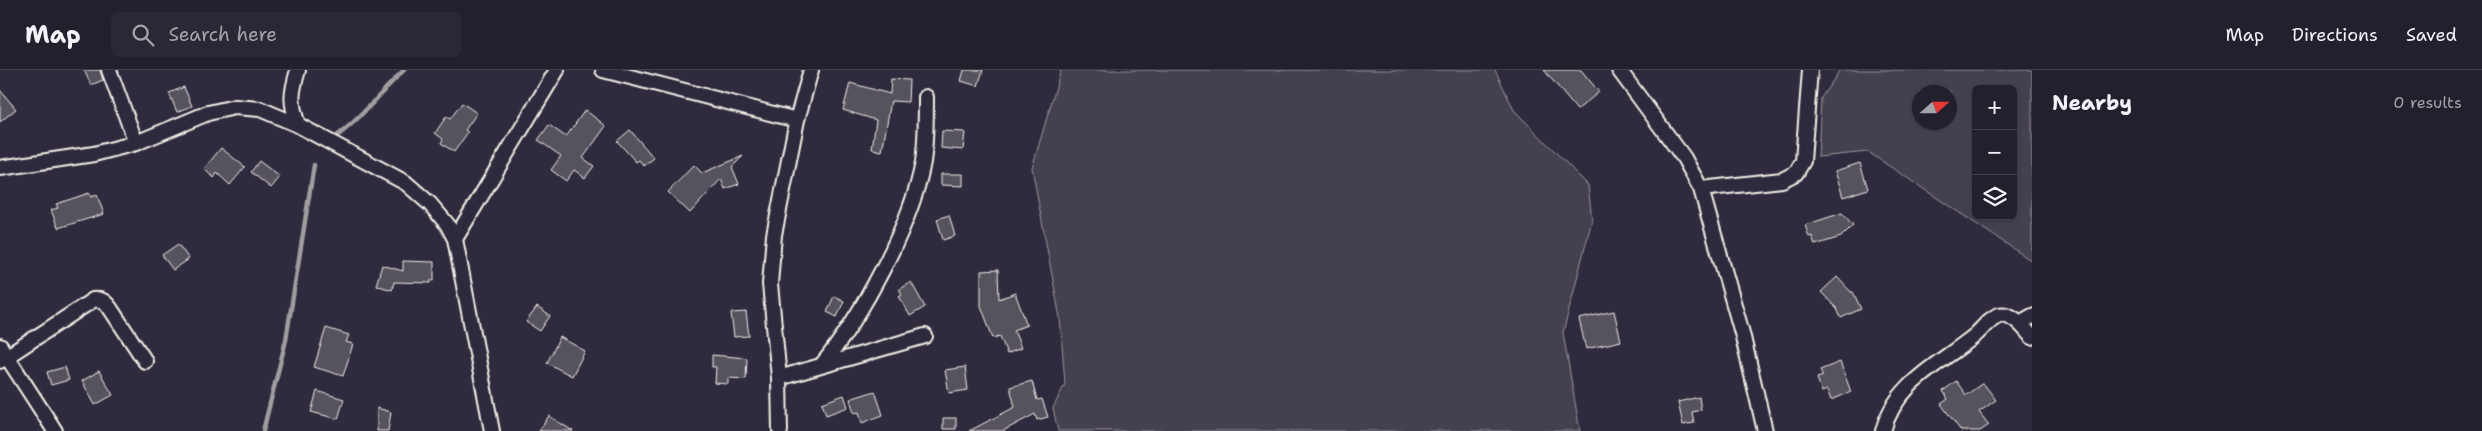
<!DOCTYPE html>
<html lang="en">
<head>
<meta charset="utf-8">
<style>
  body { margin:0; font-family:"Shantell Sans",sans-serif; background:#2b2836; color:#f1f3f6 }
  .controls { position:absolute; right:15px; top:15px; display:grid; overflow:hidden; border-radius:8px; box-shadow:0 1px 4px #0004 }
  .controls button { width:45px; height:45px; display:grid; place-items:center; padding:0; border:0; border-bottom:1px solid #403e4a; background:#23202e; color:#f1f3f6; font:25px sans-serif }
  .compass { position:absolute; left:1912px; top:15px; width:45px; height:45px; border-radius:50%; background:#23202e; box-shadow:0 1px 4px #0004; rotate:69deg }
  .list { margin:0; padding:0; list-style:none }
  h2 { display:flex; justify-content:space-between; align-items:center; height:65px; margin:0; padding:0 20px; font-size:21px }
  h2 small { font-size:16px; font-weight:400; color:#a3a3aa }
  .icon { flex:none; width:28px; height:28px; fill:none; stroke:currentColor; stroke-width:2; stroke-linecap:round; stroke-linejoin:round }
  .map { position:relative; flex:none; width:2032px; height:361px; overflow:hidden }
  header { display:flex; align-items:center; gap:30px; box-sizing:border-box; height:70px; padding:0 25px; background:#23202e; border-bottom:1px solid #403e4a }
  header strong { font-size:24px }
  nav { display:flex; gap:28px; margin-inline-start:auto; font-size:18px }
  .search { width:350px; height:45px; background:#2b2836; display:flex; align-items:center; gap:12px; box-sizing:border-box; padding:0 18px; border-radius:8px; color:#a3a3aa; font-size:19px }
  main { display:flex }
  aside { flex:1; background:#23202e }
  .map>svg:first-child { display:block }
</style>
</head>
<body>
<header>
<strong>Map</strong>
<div class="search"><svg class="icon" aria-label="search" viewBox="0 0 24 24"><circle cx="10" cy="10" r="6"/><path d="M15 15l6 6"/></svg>Search here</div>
<nav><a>Map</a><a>Directions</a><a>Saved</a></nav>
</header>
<main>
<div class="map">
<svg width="2032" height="361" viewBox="0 0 2032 361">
  <rect width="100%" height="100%" fill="#2f2a3d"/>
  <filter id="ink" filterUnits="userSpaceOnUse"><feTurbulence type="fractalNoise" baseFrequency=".02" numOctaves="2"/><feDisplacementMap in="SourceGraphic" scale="10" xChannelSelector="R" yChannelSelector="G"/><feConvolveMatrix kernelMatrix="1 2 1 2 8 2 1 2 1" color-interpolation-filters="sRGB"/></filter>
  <g filter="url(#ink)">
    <path fill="#454050" stroke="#9c989c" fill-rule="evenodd" d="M 1061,0 L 1495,0 L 1514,40 L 1588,115 L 1592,150 L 1563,263 L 1580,361 L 1058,361 L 1053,338 L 1065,314 L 1060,248 L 1032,98 Z
      M 1840,0 L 2032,0 L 2032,191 L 1868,82 L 1818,87 L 1821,28 ZM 1976,19 L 2013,19 L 2013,146 L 1976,146 ZM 1920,22 L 1950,22 L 1950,52 L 1920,52 Z"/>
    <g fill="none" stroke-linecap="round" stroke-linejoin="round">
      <path stroke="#a19ea0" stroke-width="4.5" d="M 334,68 C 361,49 380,23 404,0
        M 263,361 L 286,270 L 314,95"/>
    </g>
    <path fill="#56525f" stroke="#f4f1e8" d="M 84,0 L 100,0 L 103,10 L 91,15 Z
      M 964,0 L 983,0 L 978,16 L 961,11 Z
      M 1544,0 L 1581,0 L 1599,22 L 1577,40 Z
      M 891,9 L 909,10 L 908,32 L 891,31 L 882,81 L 872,79 L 876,50 L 843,40 L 850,13 L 890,24 Z
      M 184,17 L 192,36 L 177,42 L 169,23 Z
      M 0,20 L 16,39 L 0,52 Z
      M 462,33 L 477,43 L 465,60 L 468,62 L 454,82 L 441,73 L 443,69 L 435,63 L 446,47 L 450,49 Z
      M 585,40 L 606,56 L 583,88 L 594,96 L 585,108 L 574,100 L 566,111 L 551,100 L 561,86 L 538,70 L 549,55 L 566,67 Z
      M 630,60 L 654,88 L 644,96 L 639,90 L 636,92 L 617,71 Z
      M 942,61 L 965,62 L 963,80 L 941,78 Z
      M 221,78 L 245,97 L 230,115 L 217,103 L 214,108 L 204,99 Z
      M 743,86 L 732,97 L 739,114 L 725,119 L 721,109 L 690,143 L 668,122 L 694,95 L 702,103 Z
      M 259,91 L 280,107 L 271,118 L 251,102 Z
      M 1860,93 L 1868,119 L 1843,127 L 1835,101 Z
      M 941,104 L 963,104 L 963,116 L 941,115 Z
      M 89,123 L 91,127 L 97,125 L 104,144 L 58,158 L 51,140 L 58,138 L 56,134 Z
      M 1842,143 L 1853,155 L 1841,167 L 1815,175 L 1812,166 L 1809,167 L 1805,155 Z
      M 949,145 L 955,166 L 943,170 L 937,149 Z
      M 178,174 L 189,189 L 173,200 L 162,185 Z
      M 403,191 L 434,192 L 434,210 L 431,210 L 431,213 L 394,212 L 392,220 L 376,215 L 382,195 L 403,201 Z
      M 998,200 L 999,229 L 1015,223 L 1027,255 L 1014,260 L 1021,278 L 1007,284 L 1000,266 L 993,268 L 981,236 L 981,201 Z
      M 1837,207 L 1851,222 L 1853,222 L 1861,239 L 1841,248 L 1837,239 L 1821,222 Z
      M 911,212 L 925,237 L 910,246 L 899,226 L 902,224 L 899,219 Z
      M 834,226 L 844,231 L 837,247 L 827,242 Z
      M 537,237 L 550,246 L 540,261 L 526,252 Z
      M 1614,241 L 1621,271 L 1586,279 L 1579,249 Z
      M 746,242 L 749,266 L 734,267 L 731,243 Z
      M 326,258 L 349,265 L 346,272 L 353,274 L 343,306 L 314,297 Z
      M 560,267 L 585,281 L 572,306 L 547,293 Z
      M 712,285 L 747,288 L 746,309 L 728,308 L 728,314 L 715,313 L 716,297 L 712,297 Z
      M 1840,292 L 1851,322 L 1831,330 L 1827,320 L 1822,322 L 1817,308 L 1823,306 L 1820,300 Z
      M 65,297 L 69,310 L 51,315 L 47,302 Z
      M 965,297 L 968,320 L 949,323 L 945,300 Z
      M 99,301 L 113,325 L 95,335 L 82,311 Z
      M 1032,311 L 1037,330 L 1042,329 L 1048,347 L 1037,350 L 1035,344 L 1003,361 L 969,361 L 1015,337 L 1010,317 Z
      M 1956,311 L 1966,325 L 1983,313 L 1996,330 L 1979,342 L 1989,355 L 1980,361 L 1961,361 L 1941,334 L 1948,329 L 1943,321 Z
      M 317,321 L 344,329 L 338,349 L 311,342 Z
      M 875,321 L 883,345 L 862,353 L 859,342 L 854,343 L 850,329 Z
      M 844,325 L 848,337 L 826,345 L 822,333 Z
      M 1699,327 L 1701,340 L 1692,342 L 1694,353 L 1683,355 L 1678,332 Z
      M 377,338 L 391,342 L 388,361 L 377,361 Z
      M 549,346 L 573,361 L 539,361 Z
      M 943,348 L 956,348 L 956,359 L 943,359 Z"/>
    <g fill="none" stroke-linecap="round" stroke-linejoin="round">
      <defs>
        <path id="minor" d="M 109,0 L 136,73
          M 603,0 L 797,50
          M 1619,0 L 1684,88 L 1701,119 L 1742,263 L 1765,361
          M 298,55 C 290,31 291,24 298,0
          M 0,98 L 94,84 L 136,73 L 208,43 L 235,37 L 260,39 L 298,55 L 406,113 L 430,134 L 447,154 L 455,169 L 492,361
          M 1701,119 L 1782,110 L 1796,103 L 1803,91 L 1810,0
          M 455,169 L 557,0
          M 2020,253 L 2032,246
          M 0,276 L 55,361
          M 0,291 L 93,230 C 102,229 105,231 110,238 L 145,291
          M 821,296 C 861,247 912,154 923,92 C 926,71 926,49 926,27
          M 779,308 L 925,266
          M 780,361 L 779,308 L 770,214 L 774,165 L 797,50 L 811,0
          M 1883,361 C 1895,314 1938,295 1973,267 C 1981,261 1989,248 1999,245 C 2012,241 2025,259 2032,267"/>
      </defs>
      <use href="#minor" stroke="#f4f1e8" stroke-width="18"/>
      <use href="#minor" stroke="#2f2a3d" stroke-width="14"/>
    </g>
  </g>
</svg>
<div class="controls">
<button>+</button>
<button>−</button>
<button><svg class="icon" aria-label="layers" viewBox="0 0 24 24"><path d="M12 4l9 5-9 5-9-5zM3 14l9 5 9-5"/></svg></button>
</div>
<svg class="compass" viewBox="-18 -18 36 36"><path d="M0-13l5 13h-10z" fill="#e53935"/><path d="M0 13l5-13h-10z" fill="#a3a3aa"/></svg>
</div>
<aside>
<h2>Nearby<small>0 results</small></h2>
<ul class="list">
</ul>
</aside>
</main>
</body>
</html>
